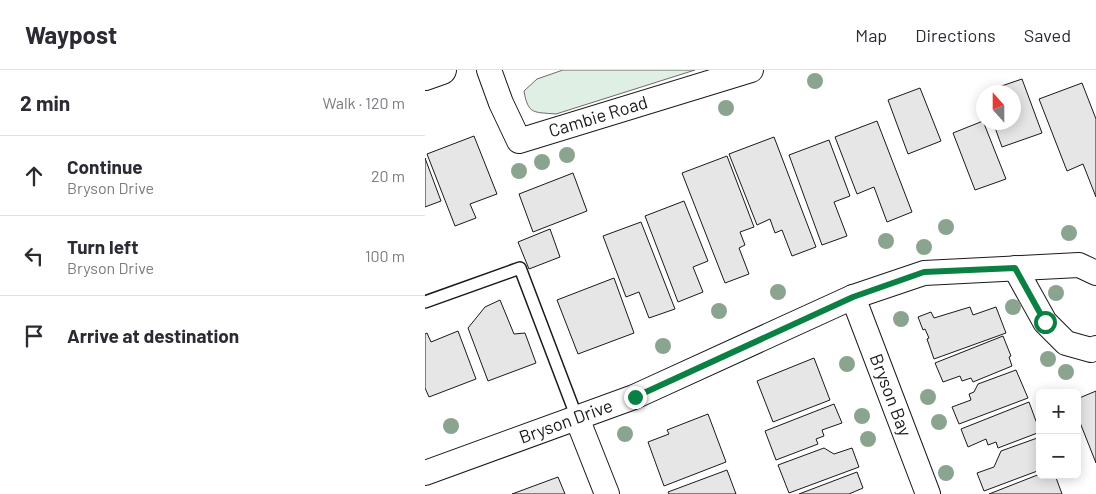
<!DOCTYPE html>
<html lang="en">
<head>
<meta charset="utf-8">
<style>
  body { margin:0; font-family:Barlow,sans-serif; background:#f7f7f7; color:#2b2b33 }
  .controls { position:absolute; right:15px; bottom:15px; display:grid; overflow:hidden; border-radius:8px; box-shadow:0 2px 12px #0003 }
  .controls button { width:45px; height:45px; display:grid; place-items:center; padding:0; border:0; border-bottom:1px solid #e1e1e2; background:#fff; color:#2b2b33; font:25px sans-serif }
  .compass { position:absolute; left:551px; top:15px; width:45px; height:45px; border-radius:50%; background:#fff; box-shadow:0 2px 12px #0003; rotate:339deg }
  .stop { position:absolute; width:15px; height:15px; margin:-11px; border:4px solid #0b8043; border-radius:50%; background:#fff }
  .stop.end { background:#0b8043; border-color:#fff; box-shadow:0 1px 5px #0008 }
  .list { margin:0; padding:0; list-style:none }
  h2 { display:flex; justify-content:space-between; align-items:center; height:65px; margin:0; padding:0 20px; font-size:21px }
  h2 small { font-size:16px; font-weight:400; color:#7c7c81 }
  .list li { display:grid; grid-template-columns:32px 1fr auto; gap:15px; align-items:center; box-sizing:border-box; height:80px; padding:0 20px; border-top:1px solid #e1e1e2 }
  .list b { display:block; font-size:19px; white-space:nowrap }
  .list p { margin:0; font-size:16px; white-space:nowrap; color:#7c7c81 }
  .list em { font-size:16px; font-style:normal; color:#7c7c81 }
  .icon { flex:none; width:28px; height:28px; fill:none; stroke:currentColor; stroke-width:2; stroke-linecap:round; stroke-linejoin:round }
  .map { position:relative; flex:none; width:671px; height:424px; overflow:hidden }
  header { display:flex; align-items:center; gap:30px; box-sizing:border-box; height:70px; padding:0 25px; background:#fff; border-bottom:1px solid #e1e1e2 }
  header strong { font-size:24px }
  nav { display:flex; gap:28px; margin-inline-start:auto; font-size:18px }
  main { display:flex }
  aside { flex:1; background:#fff }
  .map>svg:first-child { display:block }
</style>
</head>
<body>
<header>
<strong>Waypost</strong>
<nav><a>Map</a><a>Directions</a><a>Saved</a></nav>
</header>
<main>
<aside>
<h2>2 min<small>Walk · 120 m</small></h2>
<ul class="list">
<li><svg class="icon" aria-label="ahead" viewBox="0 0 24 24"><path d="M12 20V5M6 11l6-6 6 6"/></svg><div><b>Continue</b><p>Bryson Drive</p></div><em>20 m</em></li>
<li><svg class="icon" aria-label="left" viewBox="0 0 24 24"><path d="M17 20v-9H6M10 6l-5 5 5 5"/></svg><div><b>Turn left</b><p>Bryson Drive</p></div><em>100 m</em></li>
<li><svg class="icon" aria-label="arrive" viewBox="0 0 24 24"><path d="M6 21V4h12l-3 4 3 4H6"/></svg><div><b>Arrive at destination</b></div></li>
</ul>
</aside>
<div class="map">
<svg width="671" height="424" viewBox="0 0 671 424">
  <rect width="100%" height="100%" fill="#fff"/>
  <path fill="#e0efe3" stroke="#6a6a6a" d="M 138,0 L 270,0 L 131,44 C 109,42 103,45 99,21 L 112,9 Z"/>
  <path fill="#e6e6e6" stroke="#1a1a1a" d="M 597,9 L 617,63 L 577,77 L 568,52 L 588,52 L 588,22 L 559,22 Z
    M 657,13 L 671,49 L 671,127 L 658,94 L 642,101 L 614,29 Z
    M 495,18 L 516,71 L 483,84 L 463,30 Z
    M 452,51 L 487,142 L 462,152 L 449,117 L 432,124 L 410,67 Z
    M 558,51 L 581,109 L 550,120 L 528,63 Z
    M 49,66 L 72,124 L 45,134 L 51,148 L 30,156 L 2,84 Z
    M 349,67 L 391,177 L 367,186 L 357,160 L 350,163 L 345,149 L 332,155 L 304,84 Z
    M 404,70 L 425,126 L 409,132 L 422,166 L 397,175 L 364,85 Z
    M 302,86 L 329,157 L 315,162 L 320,175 L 314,178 L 324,204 L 300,213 L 257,103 Z
    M 0,88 L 16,131 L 0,137 Z
    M 148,103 L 162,141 L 108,162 L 94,124 Z
    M 259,131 L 283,191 L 268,197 L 278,222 L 253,232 L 220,146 Z
    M 216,152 L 250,239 L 224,248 L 214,222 L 201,227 L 178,166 Z
    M 125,159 L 135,187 L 104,199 L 93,172 Z
    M 189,208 L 209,263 L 153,284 L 132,230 Z
    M 75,230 L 89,264 L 100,263 L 111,293 L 63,311 L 43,258 L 60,237 Z
    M 545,237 L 548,245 L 571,237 L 581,263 L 509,289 L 502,269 L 504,268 L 500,259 L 498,260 L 493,247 L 506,242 L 509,248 Z
    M 33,261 L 51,309 L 4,327 L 0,318 L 0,264 L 2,263 L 6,272 Z
    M 578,266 L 586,286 L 584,287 L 587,296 L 548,312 L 546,308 L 537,311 L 535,306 L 518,312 L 510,293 Z
    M 389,288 L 405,330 L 348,352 L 332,311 Z
    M 591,300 L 603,328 L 534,354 L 527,337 L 546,330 L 544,324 L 549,322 L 553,314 Z
    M 671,321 L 671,393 L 652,345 L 652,329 Z
    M 604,332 L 615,362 L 573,378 L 571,372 L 563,375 L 561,369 L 543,377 L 536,359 Z
    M 409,334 L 417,353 L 397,360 L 399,366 L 391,369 L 393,374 L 351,390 L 340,361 Z
    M 283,344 L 301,392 L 239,416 L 223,372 L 244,364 L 242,360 Z
    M 615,367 L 615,400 L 559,421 L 552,403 L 569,397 L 576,381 Z
    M 399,378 L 409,384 L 427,378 L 434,397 L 364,423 L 353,395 Z
    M 302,400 L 311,424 L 244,424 L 243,422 Z
    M 432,402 L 438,418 L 424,424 L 374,424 Z
    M 615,404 L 630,405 L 637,424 L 564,424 Z
    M 133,407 L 140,424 L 87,424 Z"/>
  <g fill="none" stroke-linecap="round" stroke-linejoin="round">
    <defs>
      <path id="service" d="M 0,232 L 95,198 L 152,348"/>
      <g id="minor">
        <path id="s1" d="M 64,0 L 76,33 L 94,71 L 326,0"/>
        <path d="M 590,198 L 620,252 L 641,273 L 666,280 L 671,278"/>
        <path id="s2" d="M 428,227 L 503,424"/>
        <path d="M 152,348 L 182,424"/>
        <path id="s3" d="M 0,403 L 209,327 L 428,227 L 499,203 L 654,195 L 671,203"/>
      </g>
      <path id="secondary" d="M 0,6 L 17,0"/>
    </defs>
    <use href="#service" stroke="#1a1a1a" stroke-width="14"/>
    <use href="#minor" stroke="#1a1a1a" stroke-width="26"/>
    <use href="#secondary" stroke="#1a1a1a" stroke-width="30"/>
    <use href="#service" stroke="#fff" stroke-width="11"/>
    <use href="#minor" stroke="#fff" stroke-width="24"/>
    <use href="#secondary" stroke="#fff" stroke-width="28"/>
  </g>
  <g fill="#8aa48f">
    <circle cx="390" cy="11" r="8"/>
    <circle cx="301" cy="38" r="8"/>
    <circle cx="142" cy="85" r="8"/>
    <circle cx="117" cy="92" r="8"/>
    <circle cx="94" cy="101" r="8"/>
    <circle cx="521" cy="157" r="8"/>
    <circle cx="644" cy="163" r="8"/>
    <circle cx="461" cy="171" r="8"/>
    <circle cx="499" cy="177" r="8"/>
    <circle cx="353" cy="222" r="8"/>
    <circle cx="631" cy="223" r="8"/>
    <circle cx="588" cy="237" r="8"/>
    <circle cx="294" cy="241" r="8"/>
    <circle cx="476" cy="249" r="8"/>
    <circle cx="238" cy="276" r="8"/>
    <circle cx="623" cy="289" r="8"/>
    <circle cx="422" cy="294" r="8"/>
    <circle cx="641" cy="302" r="8"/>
    <circle cx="503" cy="327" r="8"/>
    <circle cx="437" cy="346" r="8"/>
    <circle cx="514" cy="352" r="8"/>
    <circle cx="26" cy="356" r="8"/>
    <circle cx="200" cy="364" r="8"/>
    <circle cx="443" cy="369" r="8"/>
    <circle cx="521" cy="403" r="8"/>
  </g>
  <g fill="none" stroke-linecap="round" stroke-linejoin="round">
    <path stroke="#0b8043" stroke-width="6" d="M 210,327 L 428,227 L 499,202 L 590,198 L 620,252"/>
  </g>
  <g text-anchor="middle" stroke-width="4" stroke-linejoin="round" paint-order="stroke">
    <g font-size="18" fill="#1a1a1a" stroke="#fff">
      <text dy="6" stroke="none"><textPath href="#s1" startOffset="160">Cambie Road</textPath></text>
      <text dy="6" stroke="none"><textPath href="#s2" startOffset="105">Bryson Bay</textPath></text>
      <text dy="6" stroke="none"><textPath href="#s3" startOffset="150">Bryson Drive</textPath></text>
    </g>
  </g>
</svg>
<div class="controls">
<button>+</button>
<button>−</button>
</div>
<svg class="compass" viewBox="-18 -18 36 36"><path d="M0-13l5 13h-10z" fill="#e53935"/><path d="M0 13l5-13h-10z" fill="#7c7c81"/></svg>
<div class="stop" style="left:620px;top:252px"></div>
<div class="stop end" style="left:210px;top:327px"></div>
</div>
</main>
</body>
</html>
